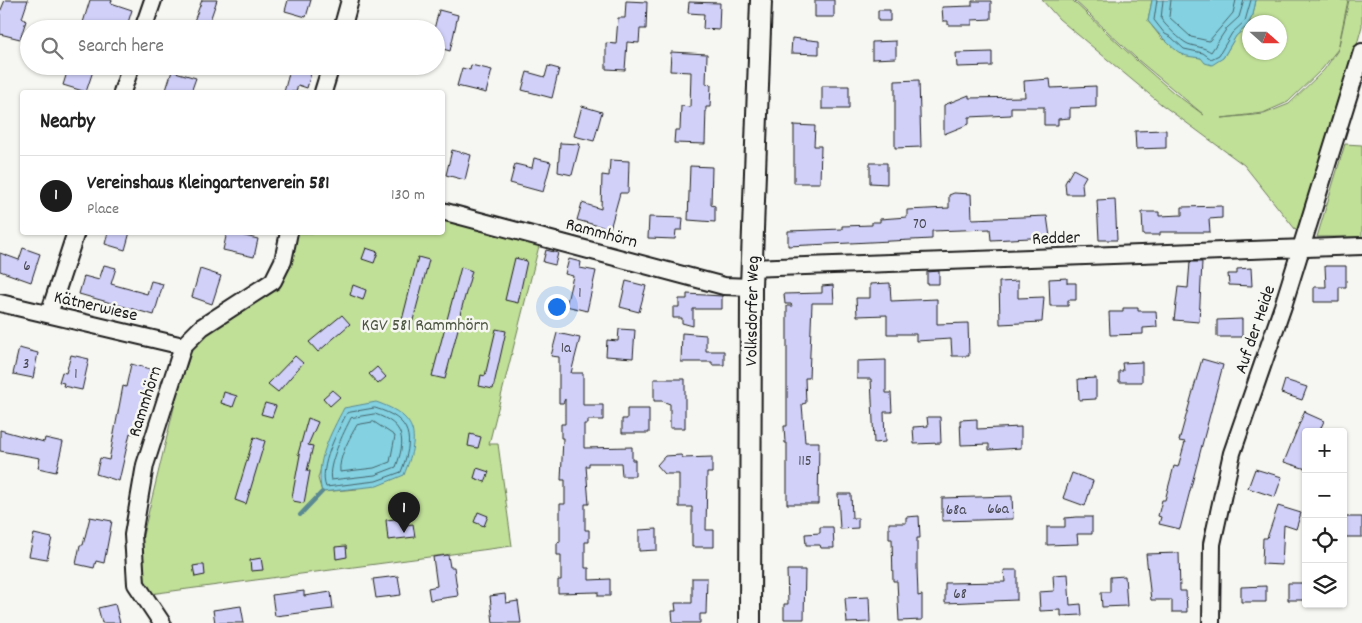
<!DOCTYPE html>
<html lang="en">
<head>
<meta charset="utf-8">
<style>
  body { margin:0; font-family:Dekko,sans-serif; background:#f6f6f6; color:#222 }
  .controls { position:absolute; right:15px; bottom:15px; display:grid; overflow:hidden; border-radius:5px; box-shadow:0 1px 4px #0004 }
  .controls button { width:45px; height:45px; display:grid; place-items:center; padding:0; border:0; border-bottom:1px solid #e0e0e0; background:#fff; color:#222; font:25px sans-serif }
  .compass { position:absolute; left:1242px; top:15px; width:45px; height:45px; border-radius:50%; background:#fff; box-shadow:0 1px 4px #0004; rotate:111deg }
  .you { position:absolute; left:556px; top:306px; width:18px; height:18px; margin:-12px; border:4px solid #fff; border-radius:50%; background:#1a73e8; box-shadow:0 0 0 8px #1a73e833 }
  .badge { display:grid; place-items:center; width:32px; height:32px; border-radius:50%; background:#1c1c1c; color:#fff; font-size:16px; font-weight:700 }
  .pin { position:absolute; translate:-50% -41px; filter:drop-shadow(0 1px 2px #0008) }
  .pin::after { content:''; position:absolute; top:26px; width:18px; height:15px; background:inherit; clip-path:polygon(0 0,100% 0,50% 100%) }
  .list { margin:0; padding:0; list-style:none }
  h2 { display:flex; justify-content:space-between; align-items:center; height:65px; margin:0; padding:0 20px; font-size:21px }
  h2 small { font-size:16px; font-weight:400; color:#767676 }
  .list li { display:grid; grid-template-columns:32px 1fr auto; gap:15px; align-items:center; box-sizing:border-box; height:80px; padding:0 20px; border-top:1px solid #e0e0e0 }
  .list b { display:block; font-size:19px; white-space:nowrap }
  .list p { margin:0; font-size:16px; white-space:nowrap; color:#767676 }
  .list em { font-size:16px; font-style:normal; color:#767676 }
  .icon { flex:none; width:28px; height:28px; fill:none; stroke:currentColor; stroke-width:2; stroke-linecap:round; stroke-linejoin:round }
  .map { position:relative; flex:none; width:1362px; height:623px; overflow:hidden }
  .search { position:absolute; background:#fff; box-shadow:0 1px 4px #0004; left:20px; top:20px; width:425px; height:55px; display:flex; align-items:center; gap:12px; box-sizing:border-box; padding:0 18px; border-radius:28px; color:#767676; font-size:19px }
  .panel { position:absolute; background:#fff; box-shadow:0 1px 4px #0004; left:20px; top:90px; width:425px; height:145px; border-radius:5px }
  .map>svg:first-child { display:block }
</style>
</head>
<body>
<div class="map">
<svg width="1362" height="623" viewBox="0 0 1362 623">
  <rect width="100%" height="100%" fill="#f6f6f2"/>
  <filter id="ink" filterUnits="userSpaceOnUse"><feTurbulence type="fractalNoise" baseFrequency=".02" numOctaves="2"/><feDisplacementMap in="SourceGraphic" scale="10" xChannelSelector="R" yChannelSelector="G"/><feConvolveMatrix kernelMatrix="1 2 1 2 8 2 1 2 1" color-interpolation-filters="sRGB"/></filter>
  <g filter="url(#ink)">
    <path fill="#c0df97" stroke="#6e7e5a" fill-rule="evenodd" d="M 1042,0 L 1072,0 L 1136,60 L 1174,93 L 1204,115 L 1138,60 L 1074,0 L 1152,0 L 1148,21 L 1162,39 L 1168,41 L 1182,54 L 1201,58 L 1223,58 L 1236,36 L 1247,26 L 1253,15 L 1256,0 L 1348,0 L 1338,49 L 1322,69 L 1288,102 L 1263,113 L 1222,118 L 1264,114 L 1289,104 L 1324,70 L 1338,50 L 1349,0 L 1362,0 L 1362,26 L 1348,77 L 1302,217 L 1303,223 L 1299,234 L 1244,165 L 1161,104 L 1059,19 ZM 1250,22 L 1280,22 L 1280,52 L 1250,52 Z
      M 1345,144 L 1362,145 L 1362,237 L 1317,237 Z
      M 443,217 L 540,242 L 489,444 L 498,444 L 512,546 L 150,594 L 143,575 L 141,556 L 143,535 L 179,387 L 193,348 L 206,331 L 272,288 L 297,233 L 442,232 ZM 332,432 L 357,489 L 322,492 L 318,478 Z"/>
    <path fill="#83d1e1" stroke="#5a8992" d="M 1152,0 L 1256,0 L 1253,15 L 1247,26 L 1236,36 L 1223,58 L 1212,65 L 1205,63 L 1201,58 C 1195,57 1187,57 1182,54 C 1172,49 1155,30 1148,21 Z
      M 376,402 C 420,417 419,437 404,475 L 377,486 L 322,492 C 314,463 331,433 344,408 Z"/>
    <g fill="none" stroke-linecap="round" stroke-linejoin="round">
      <path stroke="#45646b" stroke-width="1" d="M 1157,0 L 1154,20 L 1165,34 L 1171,37 L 1184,49 L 1203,53 L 1211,59 L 1219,55 L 1232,33 L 1245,21 L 1251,0
        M 1163,0 L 1161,19 C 1165,25 1181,41 1188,44 C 1196,47 1204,47 1211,52 L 1227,28 L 1239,17 L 1244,0
        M 1171,0 L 1169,17 L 1191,37 L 1209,41 L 1233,13 L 1236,0
        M 375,408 C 413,419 414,439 401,472 L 376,481 L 326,487 C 318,468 338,430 347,413 Z
        M 375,414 C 405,424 406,440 396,467 L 375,475 L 331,480 C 327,465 344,432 351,418 Z
        M 374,422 L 395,436 L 390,462 L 374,468 L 340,472 C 338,458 350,437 357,425 Z"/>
      <path stroke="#5a8992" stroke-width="4" d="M 300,515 L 322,492"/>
    </g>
    <path fill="#d0d0f9" stroke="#1c1c1c" d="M 5,0 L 28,0 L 22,18 L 26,21 L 20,39 L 0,34 L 0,12 Z
      M 90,0 L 112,0 L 111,3 L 132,10 L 126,29 L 81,29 Z
      M 202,0 L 217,0 L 207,29 L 191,29 Z
      M 288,0 L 311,0 L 306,17 L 285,11 Z
      M 815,0 L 834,0 L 834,17 L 815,17 Z
      M 626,1 L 647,2 L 646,29 L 640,29 L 639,43 L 627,42 L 625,70 L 606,69 L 606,43 L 616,44 L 618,18 L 625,18 Z
      M 972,1 L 991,1 L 991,19 L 972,20 L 972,25 L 948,25 L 948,21 L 943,21 L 942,7 L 972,6 Z
      M 689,2 L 720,3 L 719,30 L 703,29 L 704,14 L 688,13 Z
      M 439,10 L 458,15 L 450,51 L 436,47 L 436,29 L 434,29 Z
      M 878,10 L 890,10 L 890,21 L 878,21 Z
      M 792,38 L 819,41 L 819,54 L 791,53 Z
      M 896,41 L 896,58 L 872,59 L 872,42 Z
      M 671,52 L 707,54 L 706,84 L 711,85 L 710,107 L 706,107 L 705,144 L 674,143 L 675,130 L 680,130 L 681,106 L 690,107 L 691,72 L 670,71 Z
      M 992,52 L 992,66 L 957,67 L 956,53 Z
      M 471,65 L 492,70 L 486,93 L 457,86 L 462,68 L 470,70 Z
      M 69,66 L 93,71 L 86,92 L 63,85 Z
      M 291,66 L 313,66 L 307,88 L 298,85 L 296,92 L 284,92 Z
      M 548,66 L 559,69 L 552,98 L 522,90 L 527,72 L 545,77 Z
      M 172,71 L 196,78 L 191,92 L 175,92 L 166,90 Z
      M 1050,79 L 1051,88 L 1096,86 L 1096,107 L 1070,108 L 1070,118 L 1058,119 L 1058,125 L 1044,125 L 1044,107 L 1011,107 L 1011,115 L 969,117 L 969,124 L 944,134 L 944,105 L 969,95 L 969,98 L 1025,97 L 1024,81 Z
      M 919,80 L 921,147 L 895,148 L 895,81 Z
      M 822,86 L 849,86 L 849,109 L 822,109 Z
      M 582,106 L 602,112 L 594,141 L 574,136 Z
      M 794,125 L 815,126 L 814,146 L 821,146 L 820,183 L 794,183 Z
      M 1166,130 L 1166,148 L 1136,149 L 1135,131 Z
      M 560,143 L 580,144 L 572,175 L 558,172 Z
      M 452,150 L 471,155 L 465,180 L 446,175 Z
      M 534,158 L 551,162 L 543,192 L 510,183 L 515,164 L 532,168 Z
      M 610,160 L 629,161 L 628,193 L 620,193 L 610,229 L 577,220 L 582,203 L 601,209 L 602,175 L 609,176 Z
      M 870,163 L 887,163 L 887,184 L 870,183 Z
      M 690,166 L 712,167 L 711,205 L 715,206 L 715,222 L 688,220 Z
      M 1073,169 L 1086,176 L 1082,183 L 1083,194 L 1066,194 L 1065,183 Z
      M 954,193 L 971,194 L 972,219 L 1047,216 L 1050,237 L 991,240 L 990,229 L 932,231 L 932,239 L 788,246 L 788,231 L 842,229 L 842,226 L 872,225 L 872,222 L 880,222 L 880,219 L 907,217 L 907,210 L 949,208 L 949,195 Z
      M 1115,199 L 1117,240 L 1099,240 L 1097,200 Z
      M 1222,206 L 1222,218 L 1209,219 L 1210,232 L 1160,232 L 1160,235 L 1143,235 L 1142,212 L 1159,212 L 1159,216 L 1182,215 L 1182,207 Z
      M 649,217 L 683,218 L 682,230 L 676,230 L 675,239 L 648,238 Z
      M 108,232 L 130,232 L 125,250 L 105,244 Z
      M 227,232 L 258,239 L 254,257 L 223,250 Z
      M 23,248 L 40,254 L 31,282 L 0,271 L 0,253 L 19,260 Z
      M 366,248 L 378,252 L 374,263 L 362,259 Z
      M 546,250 L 558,253 L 555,265 L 543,262 Z
      M 418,257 L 429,260 L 412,324 L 402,320 Z
      M 515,258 L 527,261 L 518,303 L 505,300 Z
      M 569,259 L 581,262 L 580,268 L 596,271 L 587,311 L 566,306 L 573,276 L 565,274 Z
      M 1190,262 L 1202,262 L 1199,322 L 1174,320 L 1178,287 L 1188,288 Z
      M 104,265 L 116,268 L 111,284 L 147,294 L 151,281 L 163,284 L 154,315 L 79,294 L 84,276 L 99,280 Z
      M 1325,266 L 1346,266 L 1346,287 L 1339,287 L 1339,302 L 1314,302 L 1314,287 L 1326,287 Z
      M 461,267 L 472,271 L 457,325 L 459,325 L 445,379 L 432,376 Z
      M 1251,268 L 1252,286 L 1229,285 L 1228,274 L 1237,274 L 1237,269 Z
      M 200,269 L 221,276 L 212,304 L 192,297 Z
      M 939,271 L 939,284 L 927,284 L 927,272 Z
      M 1067,278 L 1067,283 L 1076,283 L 1076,300 L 1068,300 L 1068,306 L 1050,306 L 1049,279 Z
      M 626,281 L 646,286 L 639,312 L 620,307 Z
      M 1018,281 L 1018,298 L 1044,297 L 1042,322 L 1000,324 L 999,282 Z
      M 890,283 L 891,301 L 937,299 L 937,324 L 968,323 L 969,356 L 952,356 L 951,339 L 916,341 L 916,334 L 887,334 L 887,315 L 857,316 L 856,298 L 870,298 L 870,284 Z
      M 353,285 L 366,290 L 363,300 L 350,295 Z
      M 833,285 L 834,303 L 812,303 L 809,378 L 805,378 L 806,403 L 802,404 L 805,442 L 819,442 L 818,504 L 787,504 L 787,443 L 785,443 L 784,426 L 787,426 L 787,306 L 792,306 L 791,304 L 785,304 L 784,294 L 822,293 L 822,286 Z
      M 687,294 L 722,296 L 722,309 L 693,309 L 693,326 L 682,323 L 682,318 L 673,318 L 673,307 L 679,307 L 679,299 L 687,299 Z
      M 1123,308 L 1138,308 L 1138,311 L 1156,311 L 1157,327 L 1143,328 L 1143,334 L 1110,335 L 1109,312 L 1123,312 Z
      M 342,315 L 350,324 L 318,352 L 309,342 Z
      M 1242,319 L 1242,337 L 1217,337 L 1217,320 Z
      M 496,329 L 506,331 L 493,389 L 479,386 L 481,375 L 485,376 Z
      M 619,329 L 635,330 L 633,358 L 606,356 L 607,340 L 618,341 Z
      M 557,333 L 580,338 L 571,373 L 583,373 L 583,405 L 603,405 L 603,420 L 588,420 L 588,424 L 584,424 L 584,448 L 632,447 L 632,460 L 635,460 L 635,476 L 622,476 L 621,463 L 589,463 L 589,466 L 586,466 L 589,504 L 585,504 L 585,530 L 589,530 L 589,542 L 585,542 L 585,568 L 589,568 L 589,580 L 610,579 L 610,596 L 598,596 L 598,592 L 558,593 L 558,580 L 561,580 L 561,555 L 557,555 L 557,543 L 560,542 L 560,504 L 565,504 L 565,480 L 561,480 L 563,438 L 561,438 L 561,424 L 565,424 L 565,399 L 563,403 L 559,403 L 559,357 L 551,356 Z
      M 682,333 L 706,335 L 706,351 L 724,351 L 724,365 L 712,365 L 712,362 L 681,362 Z
      M 19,348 L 38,353 L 33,378 L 13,374 Z
      M 71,355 L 89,359 L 82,390 L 63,386 L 64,383 L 59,382 L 62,372 L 66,373 Z
      M 295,356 L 303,363 L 278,392 L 268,384 Z
      M 1202,359 L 1223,365 L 1180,529 L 1159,524 L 1161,517 L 1158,516 L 1162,500 L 1165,500 L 1174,466 L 1178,467 L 1185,442 L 1179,441 Z
      M 886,360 L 886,393 L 891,393 L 892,412 L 884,412 L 885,442 L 874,443 L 871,379 L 857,379 L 857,361 Z
      M 1142,362 L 1142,382 L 1119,382 L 1119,371 L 1123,371 L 1122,363 Z
      M 131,364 L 150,369 L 135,434 L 130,433 L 119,481 L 96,474 L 100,458 L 109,460 L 123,386 L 126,387 Z
      M 377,367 L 386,377 L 378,384 L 369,374 Z
      M 1096,378 L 1096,399 L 1079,400 L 1078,379 Z
      M 654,379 L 685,379 L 685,428 L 670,428 L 670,404 L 662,401 L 654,401 Z
      M 1285,380 L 1307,387 L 1302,400 L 1281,393 Z
      M 332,390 L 340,397 L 330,406 L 323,398 Z
      M 224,392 L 237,396 L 233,407 L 221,403 Z
      M 265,403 L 276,406 L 272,417 L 261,414 Z
      M 627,409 L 649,409 L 649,433 L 622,433 L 622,419 L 627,419 Z
      M 1305,410 L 1306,413 L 1324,421 L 1319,432 L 1306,432 L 1306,469 L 1284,462 Z
      M 927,417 L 940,417 L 941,443 L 914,444 L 913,427 L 928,426 Z
      M 308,418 L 318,422 L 308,445 L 313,446 L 307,471 L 310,471 L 304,503 L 293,501 L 292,497 L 300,455 L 298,454 Z
      M 977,419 L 977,429 L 1021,427 L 1021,448 L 989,450 L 989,444 L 961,445 L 960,420 Z
      M 0,430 L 44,442 L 45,438 L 63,442 L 56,472 L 38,468 L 40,458 L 0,451 Z
      M 470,434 L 481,437 L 478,448 L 468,446 Z
      M 254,437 L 265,441 L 246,504 L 235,500 Z
      M 681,455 L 683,458 L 712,457 L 712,473 L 707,473 L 706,530 L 714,530 L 714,547 L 692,547 L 692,507 L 679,507 L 679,474 L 665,474 L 657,465 L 665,456 Z
      M 477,468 L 489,472 L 485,482 L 474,478 Z
      M 1255,469 L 1282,477 L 1275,497 L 1248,488 Z
      M 1072,473 L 1093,481 L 1085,506 L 1063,498 Z
      M 838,494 L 851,494 L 852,518 L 858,518 L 858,528 L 840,529 Z
      M 1012,496 L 1013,519 L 942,521 L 942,498 Z
      M 1278,506 L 1301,513 L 1296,529 L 1284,525 L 1282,565 L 1262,564 L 1263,538 L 1267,538 Z
      M 478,512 L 488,516 L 484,526 L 474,522 Z
      M 919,516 L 920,538 L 917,538 L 917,567 L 918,596 L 922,595 L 922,620 L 899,621 L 897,581 L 893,581 L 892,539 L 889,539 L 889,523 L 906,523 L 906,517 Z
      M 90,517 L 112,521 L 104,563 L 96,561 L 94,568 L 76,564 L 80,545 L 83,545 Z
      M 1077,517 L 1092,517 L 1092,534 L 1077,534 L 1078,544 L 1047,545 L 1047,527 L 1065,527 L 1065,518 Z
      M 1345,517 L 1362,517 L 1362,537 L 1345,537 Z
      M 405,518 L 406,525 L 413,524 L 415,537 L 388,540 L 386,520 Z
      M 820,527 L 833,527 L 834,548 L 821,548 L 820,545 L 806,545 L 805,534 L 820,533 Z
      M 657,529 L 657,550 L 639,551 L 639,530 Z
      M 34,534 L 52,538 L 47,559 L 29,556 Z
      M 346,546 L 347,557 L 336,559 L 335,547 Z
      M 1179,553 L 1180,591 L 1186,591 L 1187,612 L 1172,612 L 1172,600 L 1151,600 L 1146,554 Z
      M 448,555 L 450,567 L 454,567 L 458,596 L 430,600 L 428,588 L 437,586 L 433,557 Z
      M 261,558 L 263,570 L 251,571 L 250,560 Z
      M 199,565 L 204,565 L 205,575 L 195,577 L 193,566 Z
      M 787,570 L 805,570 L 804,619 L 784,619 L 784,604 L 788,604 Z
      M 1004,570 L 1017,570 L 1017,600 L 945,603 L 945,583 L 1005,582 Z
      M 1068,574 L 1070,605 L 1081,604 L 1082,615 L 1061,616 L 1061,610 L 1040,611 L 1039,592 L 1054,591 L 1053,575 Z
      M 398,576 L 401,595 L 376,598 L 373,579 Z
      M 1125,576 L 1127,606 L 1102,607 L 1101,592 L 1110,592 L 1110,577 Z
      M 692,578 L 707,578 L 706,614 L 700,614 L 700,623 L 673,623 L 672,611 L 676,611 L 675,603 L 692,603 Z
      M 1288,583 L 1306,583 L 1306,600 L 1288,600 Z
      M 1266,586 L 1266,602 L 1241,602 L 1241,587 Z
      M 304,591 L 304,596 L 331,592 L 333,609 L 275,616 L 272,595 Z
      M 505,594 L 506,603 L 518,601 L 521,623 L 493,623 L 490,596 Z
      M 869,597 L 870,622 L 847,623 L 845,598 Z
      M 115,604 L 120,623 L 102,623 L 98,608 Z
      M 241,606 L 244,623 L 215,623 L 213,610 Z"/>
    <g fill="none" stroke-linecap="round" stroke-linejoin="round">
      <defs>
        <path id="minor" d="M 143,29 L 153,0
          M 342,29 L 350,0
          M 122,92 L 131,66
          M 323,92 L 331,66
          M 442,211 L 724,286 L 751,287
          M 751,268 L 1362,246
          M 0,303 L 183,346
          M 49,314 L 76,232
          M 162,623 L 136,584 L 133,535 L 145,465 L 183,346 L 202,327 L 273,281 L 283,261 L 289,232
          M 1211,623 L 1212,544 L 1232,453 L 1283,306 L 1362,52"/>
        <path id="tertiary" d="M 750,623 L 751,287 L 761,0"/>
      </defs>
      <use href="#minor" stroke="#1c1c1c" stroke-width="20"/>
      <use href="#tertiary" stroke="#1c1c1c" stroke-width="24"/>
      <use href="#minor" stroke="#f6f6f2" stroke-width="16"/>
      <use href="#tertiary" stroke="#f6f6f2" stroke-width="20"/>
    </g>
  </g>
  <g text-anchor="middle" stroke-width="5" stroke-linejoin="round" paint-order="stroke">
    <g font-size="15" fill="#494953">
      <text x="920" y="228">70</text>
      <text x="27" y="270">6</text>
      <text x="580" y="297">1</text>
      <text x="566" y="352">1a</text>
      <text x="26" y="368">3</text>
      <text x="76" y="378">1</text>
      <text x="805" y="465">115</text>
      <text x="998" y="513">66a</text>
      <text x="956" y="514">68a</text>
      <text x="960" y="598">68</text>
    </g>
    <g font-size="18" fill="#1c1c1c" stroke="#f6f6f2">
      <text transform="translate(602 232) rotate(15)" y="6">Rammhörn</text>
      <text transform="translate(1056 237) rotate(-2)" y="6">Redder</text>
      <text transform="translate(96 305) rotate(13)" y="6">Kätnerwiese</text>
      <text transform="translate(751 311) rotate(-89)" y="6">Volksdorfer Weg</text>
      <text transform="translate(1254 329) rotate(-71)" y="6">Auf der Heide</text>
      <text transform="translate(144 401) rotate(-72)" y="6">Rammhörn</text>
    </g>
    <g font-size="18" fill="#4d5641" stroke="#f6f6f2">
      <text x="425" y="330">KGV 581 Rammhörn</text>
    </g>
  </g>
</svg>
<div class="controls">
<button>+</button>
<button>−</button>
<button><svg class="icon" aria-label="locate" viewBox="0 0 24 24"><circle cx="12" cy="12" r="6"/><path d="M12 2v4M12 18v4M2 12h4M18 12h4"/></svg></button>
<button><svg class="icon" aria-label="layers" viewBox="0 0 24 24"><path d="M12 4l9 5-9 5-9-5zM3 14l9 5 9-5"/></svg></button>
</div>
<svg class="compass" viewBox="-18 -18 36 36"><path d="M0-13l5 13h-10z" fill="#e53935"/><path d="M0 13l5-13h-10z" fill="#767676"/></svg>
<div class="you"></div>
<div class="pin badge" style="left:404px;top:533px">1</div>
<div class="search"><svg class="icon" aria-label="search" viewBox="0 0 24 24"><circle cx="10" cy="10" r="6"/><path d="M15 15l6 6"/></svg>Search here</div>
<section class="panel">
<h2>Nearby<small></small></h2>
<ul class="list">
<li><span class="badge">1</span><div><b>Vereinshaus Kleingartenverein 581</b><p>Place</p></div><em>130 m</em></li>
</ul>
</section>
</div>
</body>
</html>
